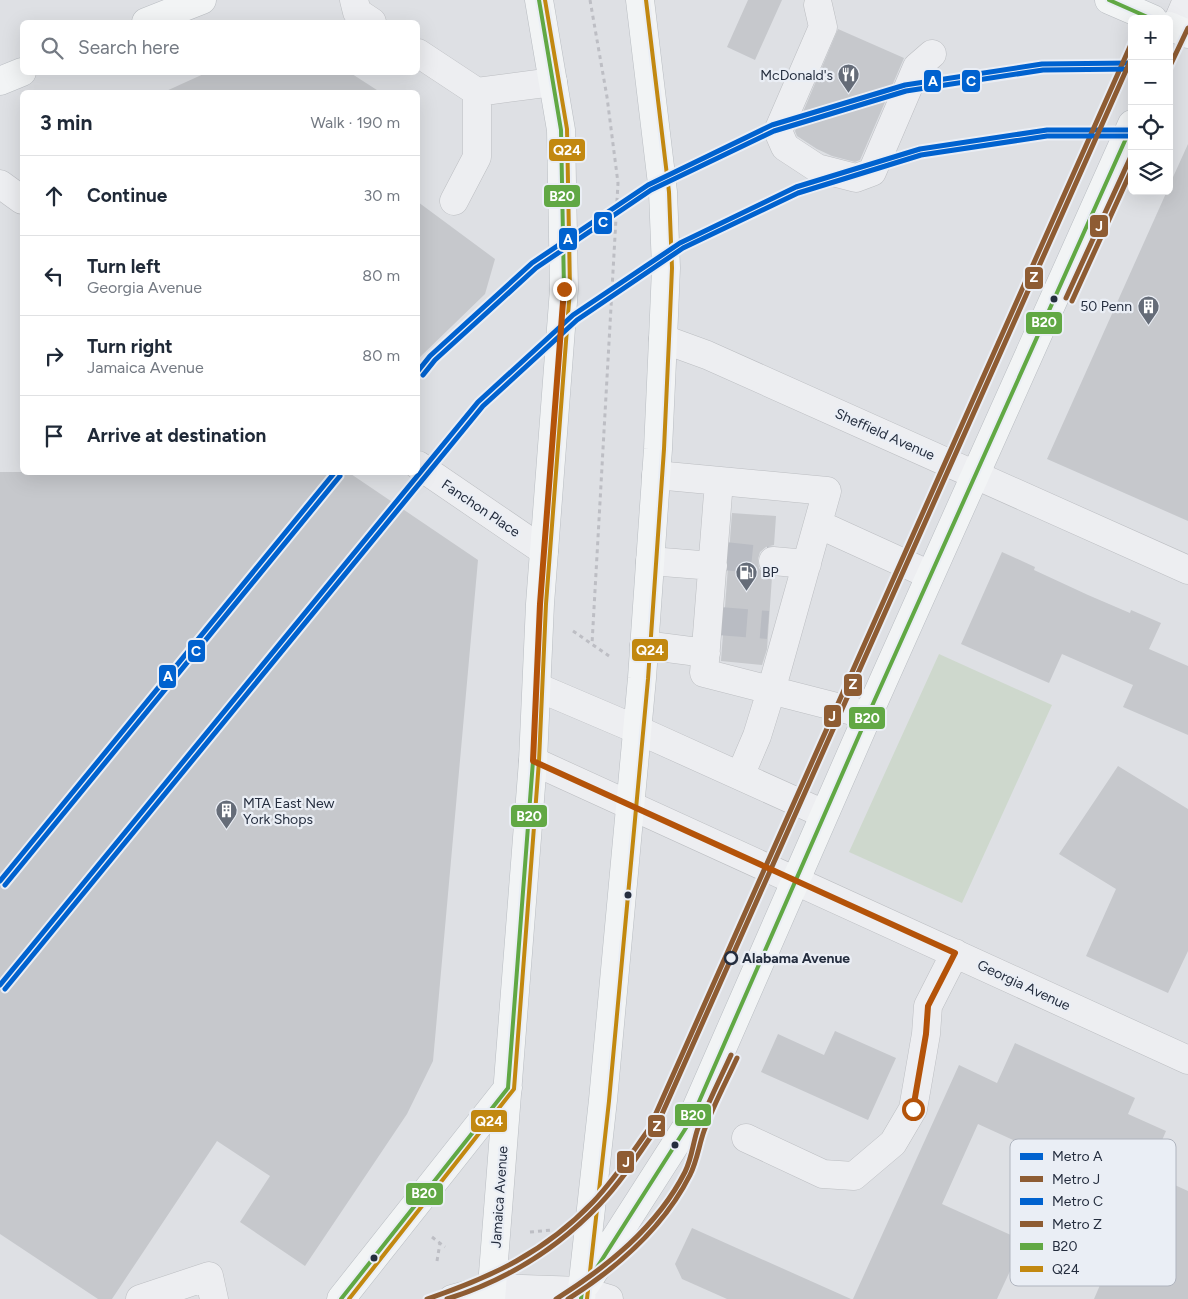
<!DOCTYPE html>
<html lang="en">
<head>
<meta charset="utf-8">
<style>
  body { margin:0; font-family:Figtree,sans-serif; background:#f6f6f7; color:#1f2937 }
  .controls { position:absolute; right:15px; top:15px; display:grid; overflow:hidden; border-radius:8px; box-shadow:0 5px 20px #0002 }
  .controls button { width:45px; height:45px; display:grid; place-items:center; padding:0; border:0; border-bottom:1px solid #e0e1e3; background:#fff; color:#1f2937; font:25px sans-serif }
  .stop { position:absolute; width:15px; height:15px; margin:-11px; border:4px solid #b45309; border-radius:50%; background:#fff }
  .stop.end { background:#b45309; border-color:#fff; box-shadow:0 1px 5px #0008 }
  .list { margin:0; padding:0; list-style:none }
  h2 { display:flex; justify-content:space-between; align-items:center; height:65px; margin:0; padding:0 20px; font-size:21px }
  h2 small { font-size:16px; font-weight:400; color:#747a83 }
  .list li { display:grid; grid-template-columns:32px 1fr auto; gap:15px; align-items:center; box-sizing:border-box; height:80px; padding:0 20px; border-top:1px solid #e0e1e3 }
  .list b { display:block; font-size:19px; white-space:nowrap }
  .list p { margin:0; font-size:16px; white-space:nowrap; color:#747a83 }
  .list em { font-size:16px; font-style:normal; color:#747a83 }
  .icon { flex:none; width:28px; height:28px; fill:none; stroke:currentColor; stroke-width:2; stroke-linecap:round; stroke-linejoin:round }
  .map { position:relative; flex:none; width:1188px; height:1299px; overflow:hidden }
  .search { position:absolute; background:#fff; box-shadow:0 5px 20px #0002; left:20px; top:20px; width:400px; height:55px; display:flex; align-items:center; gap:12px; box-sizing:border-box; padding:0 18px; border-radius:8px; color:#747a83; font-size:19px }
  .panel { position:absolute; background:#fff; box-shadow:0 5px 20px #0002; left:20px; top:90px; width:400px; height:385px; border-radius:8px }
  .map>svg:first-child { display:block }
</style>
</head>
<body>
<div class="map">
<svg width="1188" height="1299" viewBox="0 0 1188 1299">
  <rect width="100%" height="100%" fill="#dee0e4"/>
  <path fill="#ced8cd" d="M 939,654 L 1052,705 L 962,903 L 849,852 Z"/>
  <path fill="#c6c8cc" d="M 748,0 L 782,0 L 755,60 L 727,47 Z
    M 838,29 L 904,58 L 860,160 L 855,162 L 832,156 L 817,149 L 797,136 L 795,131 Z
    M 208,72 L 349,72 L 380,92 L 164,92 Z
    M 1188,144 L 1188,521 L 1047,459 L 1167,191 L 1169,191 L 1169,186 Z
    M 418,202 L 495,259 L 485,294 L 418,359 Z
    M 0,472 L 348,472 L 478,560 L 433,1061 L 407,1114 L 305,1266 L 240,1222 L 270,1176 L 217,1141 L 112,1299 L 98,1299 L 0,1234 Z
    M 732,513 L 776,516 L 774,545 L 766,547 L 760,552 L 758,559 L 759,568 L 764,574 L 772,577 L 767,649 L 762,665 L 721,661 Z
    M 1002,552 L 1035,567 L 1034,570 L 1088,595 L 1130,613 L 1131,610 L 1161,623 L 1149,649 L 1188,666 L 1188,735 L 1123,707 L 1133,685 L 1062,654 L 1049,683 L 961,644 Z
    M 1118,766 L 1188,809 L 1188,951 L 1168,993 L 1086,956 L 1116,889 L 1059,854 Z
    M 835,1031 L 896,1058 L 868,1120 L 761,1072 L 778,1034 L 824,1055 Z
    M 1015,1043 L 1135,1098 L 1128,1114 L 1166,1131 L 1148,1173 L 1188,1191 L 1188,1299 L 1094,1299 L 1125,1227 L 1045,1191 L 1059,1161 L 978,1124 L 942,1204 L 1024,1241 L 997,1299 L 853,1299 L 959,1065 L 997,1083 Z
    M 692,1228 L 851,1299 L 727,1299 L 682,1279 L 675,1264 Z"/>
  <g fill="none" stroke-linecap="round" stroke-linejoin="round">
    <path stroke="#b9bcc3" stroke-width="28" stroke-dasharray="28 14" stroke-linecap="butt" d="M 724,556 L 773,561
      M 719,621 L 768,625"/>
    <defs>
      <path id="minor" d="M 354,0 L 357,12 L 372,22
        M 818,5 L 823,27 L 778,131 L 785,147 L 817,168 L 856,178 L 872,172 L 917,67 L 932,54
        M 1175,28 L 1187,0
        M 418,53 L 477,92 L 553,82
        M 0,184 L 22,200
        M 454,201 L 477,157 L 477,92
        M 663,339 L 707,355 L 1188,570
        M 418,465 L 544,551
        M 656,475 L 827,491 L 771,691 L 757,736 L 740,776
        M 719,481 L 704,673 L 868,715
        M 818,524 L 930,575
        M 650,561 L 713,566
        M 773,561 L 807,564
        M 644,645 L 706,653
        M 537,687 L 638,730 L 824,814
        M 533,761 L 1188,1060
        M 746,1138 L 823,1174 L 854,1176 L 893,1143 L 913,1109 L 926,1034 L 928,1006 L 955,953
        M 492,1288 L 582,1291 L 609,1299
        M 140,1299 L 209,1276 L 214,1299"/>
      <path id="major" d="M 1109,0 L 1153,19
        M 146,22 L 202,0
        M 1169,26 L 1188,34
        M 0,81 L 22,72
        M 586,1284 L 691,1120 L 868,715 L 1132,124
        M 341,1299 L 508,1088
        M 452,1299 L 492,1288
        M 491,1299 L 533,761 L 540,604 L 564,289 L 561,130 L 539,0
        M 581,1299 L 603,1100 L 642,678 L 658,449 L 663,339 L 666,268 L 663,192 L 640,0"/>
    </defs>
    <use href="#minor" stroke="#bcbec2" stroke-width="29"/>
    <use href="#major" stroke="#b9bdc2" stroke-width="29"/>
    <path stroke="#bdbec4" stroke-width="3" stroke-dasharray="4 4" stroke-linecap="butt" d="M 590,0 L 607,97 L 618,183 L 592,644
      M 573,631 L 609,656
      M 530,1232 L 553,1230
      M 432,1237 L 445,1247
      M 437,1261 L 440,1243"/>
    <use href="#minor" stroke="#edeef1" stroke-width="28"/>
    <use href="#major" stroke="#f2f4f5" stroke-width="28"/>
    <defs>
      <path id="bus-1" d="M 1109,0 L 1152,19
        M 508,1088 L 533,761 L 540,604 L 564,289 L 561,130 L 539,0
        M 341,1299 L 508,1088
        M 581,1299 L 582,1291 L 691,1120 L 868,715 L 1132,125"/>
      <path id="bus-2" d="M 349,1299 L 514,1089 L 539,761 L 546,604 L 570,289 L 567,129 L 545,0
        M 587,1299 L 609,1101 L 648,679 L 664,449 L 669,339 L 672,268 L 669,192 L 646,0"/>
    </defs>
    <use href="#bus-1" stroke="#eaeef5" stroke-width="8"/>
    <use href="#bus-2" stroke="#eaeef5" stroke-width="8"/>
    <use href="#bus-1" stroke="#61a844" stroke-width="4"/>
    <use href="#bus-2" stroke="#c28810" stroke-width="4"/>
    <defs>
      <path id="metro-1" d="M 418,371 L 430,356 L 532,263 L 648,185 L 772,125 L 905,85 L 1042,64 L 1132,63
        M 0,881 L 335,472
        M 0,985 L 478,402 L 573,315 L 680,243 L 796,187 L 920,149 L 1047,130 L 1132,130"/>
      <path id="metro-2" d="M 1169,68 L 1188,28
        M 1066,298 L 1132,154
        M 427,1299 C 492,1277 545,1252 593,1202 C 614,1180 631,1154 649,1129 L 1132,42
        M 556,1299 C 607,1267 657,1227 685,1172 C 692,1158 693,1142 698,1128 C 708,1103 720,1079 731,1055"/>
      <path id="metro-3" d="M 423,375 L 435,360 L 536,268 L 651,190 L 774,131 L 906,91 L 1043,70 L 1132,69
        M 5,885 L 340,476
        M 5,989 L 483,406 L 577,320 L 683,248 L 798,193 L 921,155 L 1047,136 L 1132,136"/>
      <path id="metro-4" d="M 1072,301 L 1132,169
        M 447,1299 C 504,1281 557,1249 599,1205 C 620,1183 637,1157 654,1132 L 1132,57
        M 568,1299 C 617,1268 664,1227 690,1175 C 697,1161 699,1145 704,1131 C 713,1106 726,1082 737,1058"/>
    </defs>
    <use href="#metro-1" stroke="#eaeef5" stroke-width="9"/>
    <use href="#metro-2" stroke="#eaeef5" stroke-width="9"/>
    <use href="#metro-3" stroke="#eaeef5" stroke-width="9"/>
    <use href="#metro-4" stroke="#eaeef5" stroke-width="9"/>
    <use href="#metro-1" stroke="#0062cf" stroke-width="5"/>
    <use href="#metro-2" stroke="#8e5c33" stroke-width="5"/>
    <use href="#metro-3" stroke="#0062cf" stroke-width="5"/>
    <use href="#metro-4" stroke="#8e5c33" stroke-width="5"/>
  </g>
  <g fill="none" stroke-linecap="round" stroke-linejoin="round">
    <path stroke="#b45309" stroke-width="6" d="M 564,289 L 540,604 L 533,761 L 955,953 L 928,1006 L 926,1034 L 913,1109"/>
  </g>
  <defs>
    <symbol id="restaurant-pin" viewBox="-11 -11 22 30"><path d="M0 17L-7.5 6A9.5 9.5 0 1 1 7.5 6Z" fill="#656c78" stroke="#eaeef5"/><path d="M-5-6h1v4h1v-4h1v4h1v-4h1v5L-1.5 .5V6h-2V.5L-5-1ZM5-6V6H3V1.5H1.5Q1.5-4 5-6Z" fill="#fff"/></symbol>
    <symbol id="building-pin" viewBox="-11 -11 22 30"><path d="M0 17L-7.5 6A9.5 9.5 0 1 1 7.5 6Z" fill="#656c78" stroke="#eaeef5"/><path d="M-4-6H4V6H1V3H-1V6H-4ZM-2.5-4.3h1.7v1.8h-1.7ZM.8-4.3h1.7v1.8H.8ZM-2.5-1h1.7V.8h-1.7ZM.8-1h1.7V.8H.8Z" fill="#fff"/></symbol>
    <symbol id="fuel-pin" viewBox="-11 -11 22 30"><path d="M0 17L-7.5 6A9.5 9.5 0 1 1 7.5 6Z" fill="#656c78" stroke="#eaeef5"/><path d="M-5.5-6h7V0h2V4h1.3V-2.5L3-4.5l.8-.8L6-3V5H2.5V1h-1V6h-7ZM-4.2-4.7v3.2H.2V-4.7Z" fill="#fff"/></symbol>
  </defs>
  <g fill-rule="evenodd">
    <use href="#restaurant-pin" x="836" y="62" width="25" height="34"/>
    <use href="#building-pin" x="1136" y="294" width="25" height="34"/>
    <use href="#fuel-pin" x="734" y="560" width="25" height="34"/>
    <use href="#building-pin" x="214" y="798" width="25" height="34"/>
  </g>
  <g fill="#242d3e" stroke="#eaeef5" stroke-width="2">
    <circle cx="1054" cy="299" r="4.5"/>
    <circle cx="628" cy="895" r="4.5"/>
    <circle cx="675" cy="1145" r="4.5"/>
    <circle cx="374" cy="1258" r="4.5"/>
  </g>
  <circle fill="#eaeef5" stroke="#242d3e" stroke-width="2.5" cx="731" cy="958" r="6"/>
  <g text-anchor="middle" stroke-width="4.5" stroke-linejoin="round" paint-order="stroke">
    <g font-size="14" fill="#242d3e" stroke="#eaeef5" text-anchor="end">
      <text x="833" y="80">McDonald's</text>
      <text x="1132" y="311">50 Penn</text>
      <text x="762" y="577" text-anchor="start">BP</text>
      <text x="243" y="808" text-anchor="start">MTA East New<tspan x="243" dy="16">York Shops</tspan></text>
    </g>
    <g font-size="14" fill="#242d3e" stroke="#eaeef5">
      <text transform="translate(885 434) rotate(24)" y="5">Sheffield Avenue</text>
      <text transform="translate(481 508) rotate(34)" y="5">Fanchon Place</text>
      <text transform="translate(1024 985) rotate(25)" y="5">Georgia Avenue</text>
      <text transform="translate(499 1197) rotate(-86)" y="5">Jamaica Avenue</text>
    </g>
    <g font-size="14" font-weight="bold" fill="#242d3e" stroke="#eaeef5" text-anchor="start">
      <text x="742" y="963">Alabama Avenue</text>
    </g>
  </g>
  <rect x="1010" y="1139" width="166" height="147" rx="8" fill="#eaeef5" stroke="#afb4be" stroke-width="1"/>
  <rect x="1020" y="1153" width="23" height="7" fill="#0062cf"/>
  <rect x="1020" y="1176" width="23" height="6" fill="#8e5c33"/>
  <rect x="1020" y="1198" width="23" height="7" fill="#0062cf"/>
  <rect x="1020" y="1221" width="23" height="6" fill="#8e5c33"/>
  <rect x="1020" y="1243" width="23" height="7" fill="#61a844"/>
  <rect x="1020" y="1266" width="23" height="6" fill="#c28810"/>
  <g font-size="14" fill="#242d3e">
    <text x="1052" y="1161">Metro A</text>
    <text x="1052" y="1184">Metro J</text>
    <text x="1052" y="1206">Metro C</text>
    <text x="1052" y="1229">Metro Z</text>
    <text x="1052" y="1251">B20</text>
    <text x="1052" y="1274">Q24</text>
  </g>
  <g stroke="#eaeef5" stroke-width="2">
    <rect x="923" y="69" width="19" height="24" rx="5" fill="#0062cf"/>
    <rect x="961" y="69" width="20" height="24" rx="5" fill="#0062cf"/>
    <rect x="548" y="138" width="38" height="24" rx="5" fill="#c28810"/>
    <rect x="543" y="184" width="38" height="24" rx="5" fill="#61a844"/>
    <rect x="593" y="211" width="20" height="24" rx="5" fill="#0062cf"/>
    <rect x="1089" y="214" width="20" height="24" rx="5" fill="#8e5c33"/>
    <rect x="558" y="227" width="20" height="24" rx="5" fill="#0062cf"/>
    <rect x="1024" y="266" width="20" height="24" rx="5" fill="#8e5c33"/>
    <rect x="1025" y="311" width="38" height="24" rx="5" fill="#61a844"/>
    <rect x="631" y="638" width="38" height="24" rx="5" fill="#c28810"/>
    <rect x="187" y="639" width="19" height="24" rx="5" fill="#0062cf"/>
    <rect x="158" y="664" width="19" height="25" rx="5" fill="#0062cf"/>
    <rect x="843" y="673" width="20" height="24" rx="5" fill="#8e5c33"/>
    <rect x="823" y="704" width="19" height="24" rx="5" fill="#8e5c33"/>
    <rect x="848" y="706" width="38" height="24" rx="5" fill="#61a844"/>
    <rect x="510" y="804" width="38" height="24" rx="5" fill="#61a844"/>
    <rect x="674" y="1103" width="38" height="24" rx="5" fill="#61a844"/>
    <rect x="470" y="1109" width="38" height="24" rx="5" fill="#c28810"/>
    <rect x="647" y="1114" width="19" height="24" rx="5" fill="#8e5c33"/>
    <rect x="616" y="1150" width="19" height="24" rx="5" fill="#8e5c33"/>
    <rect x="405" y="1182" width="39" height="24" rx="5" fill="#61a844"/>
  </g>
  <g font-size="14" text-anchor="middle" font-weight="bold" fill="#fff">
    <text x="933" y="86">A</text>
    <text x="971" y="86">C</text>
    <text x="567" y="155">Q24</text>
    <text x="562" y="201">B20</text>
    <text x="603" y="227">C</text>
    <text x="1099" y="231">J</text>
    <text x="568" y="244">A</text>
    <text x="1034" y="282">Z</text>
    <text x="1044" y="327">B20</text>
    <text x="650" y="655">Q24</text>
    <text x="196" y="656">C</text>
    <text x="168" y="681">A</text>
    <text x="853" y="689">Z</text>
    <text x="832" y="721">J</text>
    <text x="867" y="723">B20</text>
    <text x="529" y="821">B20</text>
    <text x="693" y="1120">B20</text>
    <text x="489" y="1126">Q24</text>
    <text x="657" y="1131">Z</text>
    <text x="626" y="1167">J</text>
    <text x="424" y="1198">B20</text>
  </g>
</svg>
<div class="controls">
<button>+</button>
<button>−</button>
<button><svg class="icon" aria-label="locate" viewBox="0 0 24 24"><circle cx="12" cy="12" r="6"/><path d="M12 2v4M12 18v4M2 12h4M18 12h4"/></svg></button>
<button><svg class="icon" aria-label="layers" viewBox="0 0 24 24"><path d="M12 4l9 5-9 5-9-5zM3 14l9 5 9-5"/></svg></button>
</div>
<div class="stop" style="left:913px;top:1109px"></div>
<div class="stop end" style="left:564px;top:289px"></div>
<div class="search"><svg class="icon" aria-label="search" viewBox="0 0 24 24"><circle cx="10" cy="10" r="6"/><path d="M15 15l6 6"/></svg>Search here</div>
<section class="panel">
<h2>3 min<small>Walk · 190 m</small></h2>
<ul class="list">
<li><svg class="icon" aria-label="ahead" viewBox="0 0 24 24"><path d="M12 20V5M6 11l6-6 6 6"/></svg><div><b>Continue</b></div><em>30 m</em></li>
<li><svg class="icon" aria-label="left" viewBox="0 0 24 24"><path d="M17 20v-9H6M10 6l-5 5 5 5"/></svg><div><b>Turn left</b><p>Georgia Avenue</p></div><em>80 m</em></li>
<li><svg class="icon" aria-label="right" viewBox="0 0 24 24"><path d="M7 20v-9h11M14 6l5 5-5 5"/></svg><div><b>Turn right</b><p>Jamaica Avenue</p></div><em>80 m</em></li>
<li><svg class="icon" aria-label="arrive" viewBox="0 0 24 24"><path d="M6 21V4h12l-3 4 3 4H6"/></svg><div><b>Arrive at destination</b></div></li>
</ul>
</section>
</div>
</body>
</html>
